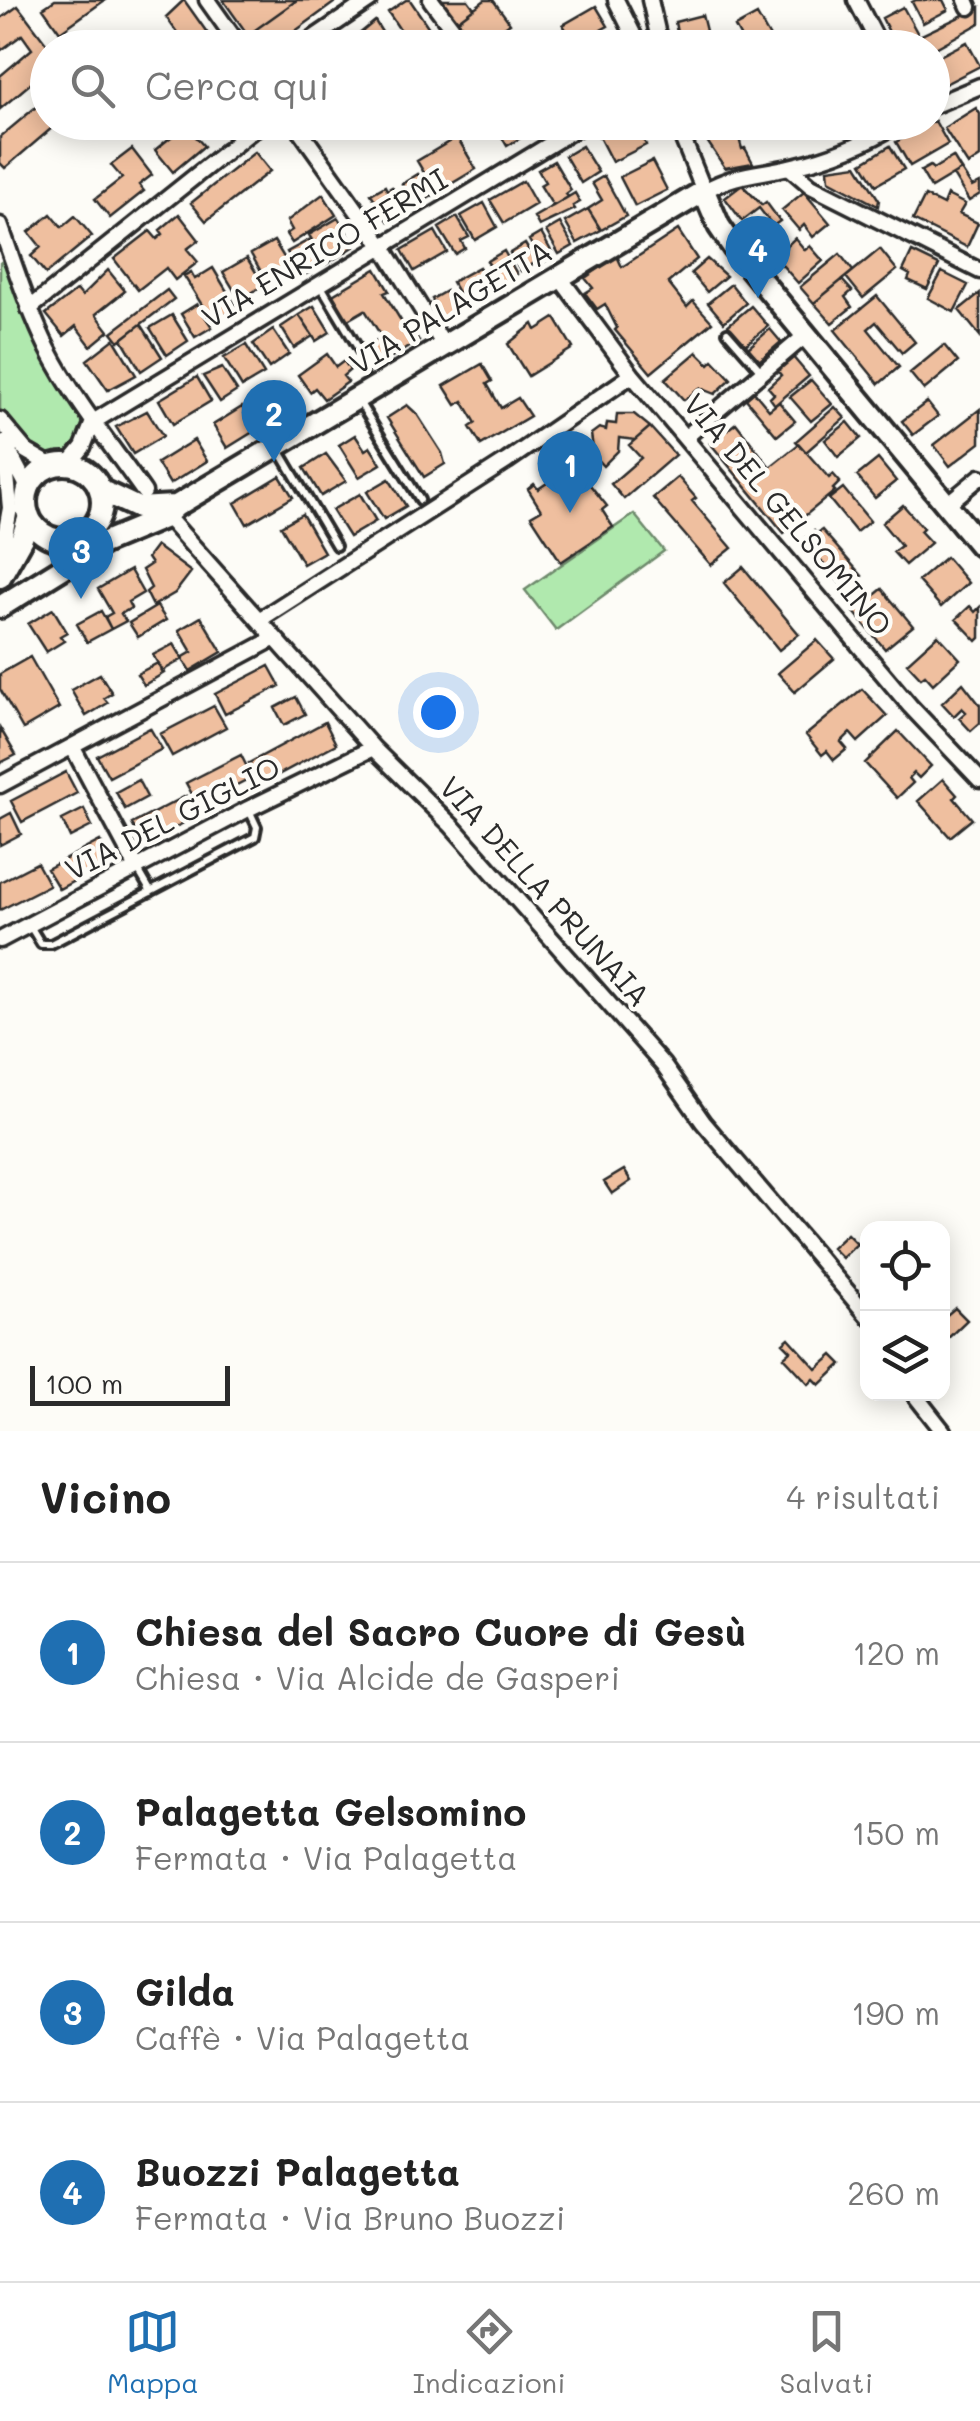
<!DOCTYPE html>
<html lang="it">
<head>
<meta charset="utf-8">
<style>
  body { margin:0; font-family:Mali,sans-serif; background:#f2f2f2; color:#222 }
  .controls { position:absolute; right:30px; bottom:30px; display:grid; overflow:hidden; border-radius:20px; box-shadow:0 5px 25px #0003 }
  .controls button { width:90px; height:90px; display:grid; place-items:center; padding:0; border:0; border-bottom:2px solid #e0e0e0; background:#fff; color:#222; font:50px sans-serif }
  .scale { position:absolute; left:30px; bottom:25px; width:200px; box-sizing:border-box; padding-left:10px; border:5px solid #2b2b2b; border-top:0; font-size:28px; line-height:35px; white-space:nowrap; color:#2b2b2b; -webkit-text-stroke:8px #fdfcf7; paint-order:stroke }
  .you { position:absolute; left:438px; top:712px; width:35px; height:35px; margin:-25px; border:8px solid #fff; border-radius:50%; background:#1a73e8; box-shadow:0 0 0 15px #1a73e833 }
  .badge { display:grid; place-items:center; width:65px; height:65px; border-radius:50%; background:#1f6fb2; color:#fff; font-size:32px; font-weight:700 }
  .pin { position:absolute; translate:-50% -82px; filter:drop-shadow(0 2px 5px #0008) }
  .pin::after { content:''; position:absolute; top:52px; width:35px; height:30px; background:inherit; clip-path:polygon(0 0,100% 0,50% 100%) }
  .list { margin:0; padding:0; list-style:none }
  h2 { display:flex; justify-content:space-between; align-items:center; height:130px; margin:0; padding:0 40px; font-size:42px }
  h2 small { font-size:32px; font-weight:400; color:#767676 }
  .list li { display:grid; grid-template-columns:65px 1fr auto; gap:30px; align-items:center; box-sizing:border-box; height:180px; padding:0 40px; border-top:2px solid #e0e0e0 }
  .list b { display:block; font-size:38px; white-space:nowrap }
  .list p { margin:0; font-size:32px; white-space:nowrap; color:#767676 }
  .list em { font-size:32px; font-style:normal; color:#767676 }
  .icon { flex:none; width:55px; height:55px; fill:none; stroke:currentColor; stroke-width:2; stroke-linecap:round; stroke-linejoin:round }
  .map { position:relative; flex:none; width:980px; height:1431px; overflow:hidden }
  .search { position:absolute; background:#fff; box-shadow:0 5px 25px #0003; left:30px; right:30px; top:30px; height:110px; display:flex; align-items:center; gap:25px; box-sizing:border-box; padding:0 35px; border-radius:55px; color:#767676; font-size:38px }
  .sheet { height:850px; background:#fff }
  nav { display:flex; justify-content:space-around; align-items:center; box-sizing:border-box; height:140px; border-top:2px solid #e0e0e0; background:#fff; font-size:28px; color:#767676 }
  nav a { display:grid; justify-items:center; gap:5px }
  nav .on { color:#1f6fb2 }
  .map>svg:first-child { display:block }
</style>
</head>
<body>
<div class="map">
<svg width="980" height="1431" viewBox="0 0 980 1431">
  <rect width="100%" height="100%" fill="#fdfcf7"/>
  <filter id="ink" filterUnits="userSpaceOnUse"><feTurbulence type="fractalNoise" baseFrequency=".01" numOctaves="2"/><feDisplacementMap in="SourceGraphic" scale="20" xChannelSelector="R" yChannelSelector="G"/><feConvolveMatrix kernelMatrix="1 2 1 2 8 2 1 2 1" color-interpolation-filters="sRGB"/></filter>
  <g filter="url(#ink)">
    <path fill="#b0e9ae" stroke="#6e8a6c" stroke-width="2.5" d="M 11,255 L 21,283 L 93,422 L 69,464 L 52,466 L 0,420 L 0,263 Z
      M 634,514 L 664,551 L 556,630 L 525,590 Z"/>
    <path fill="#efbf9f" stroke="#2b2b2b" stroke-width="2.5" d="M 55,0 L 105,0 L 60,32 L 43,8 Z
      M 184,0 L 218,48 L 188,48 L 166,17 Z
      M 223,0 L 297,0 L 248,35 Z
      M 297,0 L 338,0 L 272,48 L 257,48 L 248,35 Z
      M 406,0 L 410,0 L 429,28 L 408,42 L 388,12 Z
      M 441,0 L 468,0 L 474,8 L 457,21 Z
      M 485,0 L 493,0 L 510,23 L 476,47 L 457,21 Z
      M 916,0 L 943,0 L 948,10 L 923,23 L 912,2 Z
      M 18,6 L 50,48 L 48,48 L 48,69 L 0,109 L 0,76 L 32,49 L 22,35 L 0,51 L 0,19 Z
      M 596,6 L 608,26 L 575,44 L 563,25 Z
      M 903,7 L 919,36 L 897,48 L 882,18 Z
      M 980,7 L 980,23 L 932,50 L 918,48 L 913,39 Z
      M 702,15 L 706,31 L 679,44 L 675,22 Z
      M 757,15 L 776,48 L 733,48 L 743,42 L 735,27 Z
      M 375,21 L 392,48 L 358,48 L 353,39 Z
      M 967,42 L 980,66 L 943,85 L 932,60 Z
      M 48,97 L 48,122 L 59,122 L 5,168 L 0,163 L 0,137 Z
      M 976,108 L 980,114 L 980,157 L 968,165 L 944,128 Z
      M 935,121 L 948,144 L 910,166 L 896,142 Z
      M 177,122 L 205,122 L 209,127 L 196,137 L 204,146 L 173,172 L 155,150 L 182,128 Z
      M 493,122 L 520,122 L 527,134 L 507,146 Z
      M 627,122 L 635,122 L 646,145 L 612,162 L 599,137 Z
      M 843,122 L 871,122 L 875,130 L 853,141 Z
      M 717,128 L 724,139 L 737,131 L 742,149 L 745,148 L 753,163 L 725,168 L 703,135 Z
      M 457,137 L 476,169 L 436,193 L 417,161 Z
      M 582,146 L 598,172 L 581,183 L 565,156 Z
      M 890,146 L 904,169 L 876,185 L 862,163 Z
      M 132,149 L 152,175 L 139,185 L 144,191 L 110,218 L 95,199 L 122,178 L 111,165 Z
      M 255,152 L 270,171 L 206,221 L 191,203 Z
      M 953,157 L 961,170 L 931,188 L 921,171 L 930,166 L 933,169 Z
      M 554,161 L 571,190 L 566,194 L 568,197 L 553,206 L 540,185 L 545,182 L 538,170 Z
      M 652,161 L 667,190 L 635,206 L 620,177 Z
      M 857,165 L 879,200 L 878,206 L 829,180 L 828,169 Z
      M 961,170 L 972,187 L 980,183 L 980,194 L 969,201 L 953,175 Z
      M 418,174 L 432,196 L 415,206 L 402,184 Z
      M 604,176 L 626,216 L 601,230 L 588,209 L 602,200 L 592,183 Z
      M 523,181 L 536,204 L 504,223 L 490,200 Z
      M 742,185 L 762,205 L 766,202 L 780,221 L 773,226 L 759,208 L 742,221 L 725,198 Z
      M 385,186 L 387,190 L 392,187 L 407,211 L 389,222 L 371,194 Z
      M 804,192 L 830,223 L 813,237 L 804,225 L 799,230 L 782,210 Z
      M 575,193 L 580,202 L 573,206 L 575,209 L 539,226 L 534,217 Z
      M 323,194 L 336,215 L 292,243 L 286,234 L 292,230 L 287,221 Z
      M 947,195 L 965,204 L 959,214 L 978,223 L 967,247 L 913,220 L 925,196 L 943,205 Z
      M 484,203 L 497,227 L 475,240 L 461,216 Z
      M 588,209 L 601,230 L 577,243 L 565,222 Z
      M 51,214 L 62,227 L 75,216 L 92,236 L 46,274 L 31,256 L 41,247 L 29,232 Z
      M 179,214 L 199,240 L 187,249 L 198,262 L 175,280 L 166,268 L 138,290 L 114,259 L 150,231 L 157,239 L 163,234 L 160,230 Z
      M 457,217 L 469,237 L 461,241 L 465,248 L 455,254 L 439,228 Z
      M 338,218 L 355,246 L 326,264 L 309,235 Z
      M 560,223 L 573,246 L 559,254 L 546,231 Z
      M 678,230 L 697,259 L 668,283 L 687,307 L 693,301 L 712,322 L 651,373 L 615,330 L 617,328 L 605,304 L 597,309 L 585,293 L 593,288 L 585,278 L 617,256 L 622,267 Z
      M 435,231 L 447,252 L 414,271 L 402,250 Z
      M 541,233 L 554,256 L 542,263 L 529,240 Z
      M 795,238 L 805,250 L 810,246 L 823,261 L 798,283 L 775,257 Z
      M 309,240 L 323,265 L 306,274 L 301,266 L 297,269 L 287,252 Z
      M 274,241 L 291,269 L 267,282 L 251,254 Z
      M 525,244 L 536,262 L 521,271 L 510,253 Z
      M 880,249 L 897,270 L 863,298 L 846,277 Z
      M 504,251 L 517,274 L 501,284 L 487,261 Z
      M 912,252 L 939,265 L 927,289 L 908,280 L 910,275 L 903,271 Z
      M 840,254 L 853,271 L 814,303 L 800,287 Z
      M 247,258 L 264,285 L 240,300 L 223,272 Z
      M 707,259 L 726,276 L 707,292 L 691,273 Z
      M 479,267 L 493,290 L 466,306 L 452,282 Z
      M 213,268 L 237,308 L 213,323 L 184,276 L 191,272 L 195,279 Z
      M 376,269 L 389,291 L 384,293 L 403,324 L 408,321 L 419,341 L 376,366 L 365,347 L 382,337 L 365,310 L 346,321 L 331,296 Z
      M 108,270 L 125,291 L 96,314 L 109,331 L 91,346 L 76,326 L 64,336 L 46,314 L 77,290 L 82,296 Z
      M 942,272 L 968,285 L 954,312 L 928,298 Z
      M 842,280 L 852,291 L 845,297 L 852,307 L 832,323 L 814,303 Z
      M 731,284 L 746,303 L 724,322 L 708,303 Z
      M 167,290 L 174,299 L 119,341 L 112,332 Z
      M 446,291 L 457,312 L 443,320 L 432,299 Z
      M 980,293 L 980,336 L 959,310 Z
      M 877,296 L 915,342 L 902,353 L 876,322 L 868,329 L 899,367 L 879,384 L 835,330 Z
      M 197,304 L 212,327 L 195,337 L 181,314 Z
      M 314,306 L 330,332 L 316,341 L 299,315 Z
      M 751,306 L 768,326 L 743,347 L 726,327 Z
      M 172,315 L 188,341 L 167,355 L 150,328 Z
      M 299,315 L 313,336 L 294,348 L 281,327 Z
      M 555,318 L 573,348 L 528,376 L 508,344 L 533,324 L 536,330 Z
      M 141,324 L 162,357 L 141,371 L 122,339 Z
      M 770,329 L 781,342 L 759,361 L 748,348 Z
      M 273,330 L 289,354 L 269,368 L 253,344 Z
      M 114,339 L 136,375 L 108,390 L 87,360 Z
      M 246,345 L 264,374 L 242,387 L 224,358 Z
      M 944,345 L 958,362 L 924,390 L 910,373 Z
      M 697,352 L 709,364 L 713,360 L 731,379 L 715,394 L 700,388 L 684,400 L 665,379 Z
      M 327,354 L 336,367 L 344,361 L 350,370 L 343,376 L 348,382 L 324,399 L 315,388 L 310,392 L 298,375 Z
      M 792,356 L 809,376 L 775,405 L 770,398 L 774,394 L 768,387 L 781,375 L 777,370 Z
      M 482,364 L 492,381 L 487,384 L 501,408 L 518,398 L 530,416 L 481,445 L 470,427 L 476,423 L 463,401 L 456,405 L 444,386 Z
      M 222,368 L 237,391 L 220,402 L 203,376 Z
      M 197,377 L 211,401 L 173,424 L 159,400 Z
      M 811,380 L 832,404 L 811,421 L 790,397 Z
      M 279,386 L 293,410 L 270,421 L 257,400 Z
      M 754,392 L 769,410 L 779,402 L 795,421 L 777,436 L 746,399 Z
      M 927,402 L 938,416 L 913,435 L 902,421 Z
      M 407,405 L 417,414 L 442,453 L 445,464 L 424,477 L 387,418 Z
      M 242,407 L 256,430 L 227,448 L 213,425 Z
      M 835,407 L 845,418 L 806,452 L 796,441 Z
      M 980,409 L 980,443 L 950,466 L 934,445 Z
      M 147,411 L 163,436 L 133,454 L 116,427 Z
      M 617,414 L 634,414 L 650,427 L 635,440 L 619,438 L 618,451 L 603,466 L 594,456 L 591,434 L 599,428 L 606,430 L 607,423 L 616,424 Z
      M 848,422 L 861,438 L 838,457 L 825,440 Z
      M 736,423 L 770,467 L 799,444 L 829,478 L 833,474 L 840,482 L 833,489 L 835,491 L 784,533 L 710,443 Z
      M 650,427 L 675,455 L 624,499 L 611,484 L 641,458 L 629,445 Z
      M 355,435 L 365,450 L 370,447 L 381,464 L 359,477 L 339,445 Z
      M 194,440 L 207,461 L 170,484 L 157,463 Z
      M 326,454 L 346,481 L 321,496 L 304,468 Z
      M 878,459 L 896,481 L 875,498 L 857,476 Z
      M 580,461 L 587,471 L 582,475 L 607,506 L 602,510 L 613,527 L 561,562 L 531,516 L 541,510 L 528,489 L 534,484 L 538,489 Z
      M 280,476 L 293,497 L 247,524 L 235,503 Z
      M 678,477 L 696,498 L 692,501 L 732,548 L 711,565 L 653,498 Z
      M 389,479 L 406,506 L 384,519 L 367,492 Z
      M 843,488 L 870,521 L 856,532 L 829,499 Z
      M 360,494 L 376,521 L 349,537 L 332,510 Z
      M 903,505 L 923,528 L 920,531 L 931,543 L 905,565 L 893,552 L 901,546 L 882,523 Z
      M 302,514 L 324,552 L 303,564 L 281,526 Z
      M 822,530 L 862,576 L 846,590 L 803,540 L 814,531 L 816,534 Z
      M 156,546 L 191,572 L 175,593 L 153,606 L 146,592 L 151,588 L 142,570 L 151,564 L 147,558 Z
      M 946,557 L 968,583 L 941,607 L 918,581 Z
      M 743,567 L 799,634 L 779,650 L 724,583 Z
      M 130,570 L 143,593 L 128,602 L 131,608 L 121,614 L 126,621 L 111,629 L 105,617 L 112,613 L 98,589 Z
      M 882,589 L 913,626 L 885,649 L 854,612 Z
      M 157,606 L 166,620 L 138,637 L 129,623 Z
      M 970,606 L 975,612 L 980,607 L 980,638 L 977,641 L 956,619 Z
      M 53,609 L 67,632 L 60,636 L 64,641 L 46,652 L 28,624 Z
      M 101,611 L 111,629 L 87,642 L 77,624 Z
      M 201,617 L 222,652 L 190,671 L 182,658 L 192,652 L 179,630 Z
      M 938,635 L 960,659 L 933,684 L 925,675 L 921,678 L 907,663 Z
      M 817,640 L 834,659 L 795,692 L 778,673 Z
      M 174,644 L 183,659 L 162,671 L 153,655 Z
      M 30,657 L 59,708 L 23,729 L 0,689 L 0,674 Z
      M 158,663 L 164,673 L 144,685 L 137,674 Z
      M 269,666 L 280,686 L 225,714 L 215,694 Z
      M 100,674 L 112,693 L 104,698 L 108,703 L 86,716 L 71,690 Z
      M 963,683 L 980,705 L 980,723 L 971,731 L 959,718 L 966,712 L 962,708 L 954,716 L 942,703 Z
      M 862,689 L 887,716 L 858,742 L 850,733 L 841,742 L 847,749 L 834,760 L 827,751 L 822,755 L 806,735 Z
      M 296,697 L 305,714 L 284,725 L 275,708 Z
      M 214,706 L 226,727 L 172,756 L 160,734 Z
      M 325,722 L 336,744 L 261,784 L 249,763 Z
      M 0,728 L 16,755 L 0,763 Z
      M 150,728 L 162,749 L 109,777 L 97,756 Z
      M 898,731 L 931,766 L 919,778 L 914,773 L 909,778 L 913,783 L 897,798 L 865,763 Z
      M 241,755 L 252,777 L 198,805 L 186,783 Z
      M 66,772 L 77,793 L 22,822 L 11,801 Z
      M 943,779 L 957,795 L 954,798 L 972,819 L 950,837 L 918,801 Z
      M 138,780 L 147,797 L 125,809 L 116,792 Z
      M 186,796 L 197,816 L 143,844 L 132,824 Z
      M 84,809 L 92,826 L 70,837 L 62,820 Z
      M 11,813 L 21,834 L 0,845 L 0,819 Z
      M 100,841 L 111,861 L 59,889 L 47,869 Z
      M 37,863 L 49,885 L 0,910 L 0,882 Z
      M 624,1170 L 631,1181 L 612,1194 L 604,1182 Z
      M 847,1234 L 857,1244 L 842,1258 L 832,1248 Z
      M 955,1308 L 967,1320 L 942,1344 L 942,1319 Z
      M 789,1338 L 817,1369 L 833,1355 L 842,1364 L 820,1385 L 814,1379 L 809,1384 L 784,1357 L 791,1351 L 783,1343 Z"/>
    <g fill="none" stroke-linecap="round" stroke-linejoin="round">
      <defs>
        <path id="lane" d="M 321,286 L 372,371
          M 727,332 L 762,372
          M 358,400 L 420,500
          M 278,448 L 336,546
          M 137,868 L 151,892
          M 30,926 L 41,944 L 51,944 L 255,837 L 257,827 L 249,810"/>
        <path id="street" d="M 207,0 L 241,48
          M 431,0 L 467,48
          M 616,0 L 640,48
          M 650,0 L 661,48
          M 856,0 L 881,48
          M 966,0 L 969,7
          M 299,48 L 370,0
          M 932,106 L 980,86
          M 227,122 L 241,139
          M 294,122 L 383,247 L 445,347
          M 676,122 L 704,191 C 739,172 757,175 793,166 C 833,157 867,143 901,122
          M 789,167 L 811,186 L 980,271
          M 0,225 C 15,266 28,309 48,349 C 74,400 111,445 144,492
          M 560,278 L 632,375 L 910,706 L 980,780
          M 29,309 L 263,122
          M 0,420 L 26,451 L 52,466
          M 93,422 L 587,122
          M 686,437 L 806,335
          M 6,446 L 28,488
          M 69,464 L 83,447 L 93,422
          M 946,505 L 980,477
          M 166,516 L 373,748 L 452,826 L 663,1065 L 703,1122 L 868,1316
          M 0,564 L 10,508 L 4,443
          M 259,620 L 507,461 L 632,375
          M 73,748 L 137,868
          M 0,785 L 275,638
          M 0,940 L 248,809 L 373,748
          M 914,1394 L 943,1431"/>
        <path id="secondary" d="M26 502a38 38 0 1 1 76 0a38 38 0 1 1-76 0Z
          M 100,490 L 138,508 L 174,506
          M 0,577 L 22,538 L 29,516
          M 0,607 L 103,543 L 163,518 L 176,506 L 704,191 L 719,226 L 734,248 L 980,545"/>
      </defs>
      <use href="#lane" stroke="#2b2b2b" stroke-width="14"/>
      <use href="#street" stroke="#2b2b2b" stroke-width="21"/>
      <use href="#secondary" stroke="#2b2b2b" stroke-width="28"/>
      <use href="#lane" stroke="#fdfcf7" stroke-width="6"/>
      <use href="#street" stroke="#fdfcf7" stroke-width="14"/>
      <use href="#secondary" stroke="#fdfcf7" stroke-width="20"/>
    </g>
  </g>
  <g text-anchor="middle" stroke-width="9" stroke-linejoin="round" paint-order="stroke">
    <g font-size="30" fill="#2b2b2b" stroke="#fdfcf7">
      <text transform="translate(325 249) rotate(-31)" y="10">VIA ENRICO FERMI</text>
      <text transform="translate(451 308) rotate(-31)" y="10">VIA PALAGETTA</text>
      <text transform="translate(787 515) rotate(50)" y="10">VIA DEL GELSOMINO</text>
      <text transform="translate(173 819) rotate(-27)" y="10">VIA DEL GIGLIO</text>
      <text transform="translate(544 892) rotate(48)" y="10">VIA DELLA PRUNAIA</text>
    </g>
  </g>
</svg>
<div class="controls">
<button><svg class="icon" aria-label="locate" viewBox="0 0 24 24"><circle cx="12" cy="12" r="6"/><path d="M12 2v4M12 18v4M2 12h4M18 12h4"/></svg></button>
<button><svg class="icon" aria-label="layers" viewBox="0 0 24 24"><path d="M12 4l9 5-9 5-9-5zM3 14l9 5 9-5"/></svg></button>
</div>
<div class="scale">100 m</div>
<div class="you"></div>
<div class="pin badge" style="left:570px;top:513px">1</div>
<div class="pin badge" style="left:274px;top:462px">2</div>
<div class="pin badge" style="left:81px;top:599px">3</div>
<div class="pin badge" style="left:758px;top:298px">4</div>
<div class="search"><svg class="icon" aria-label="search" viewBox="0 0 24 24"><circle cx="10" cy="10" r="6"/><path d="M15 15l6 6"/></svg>Cerca qui</div>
</div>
<section class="sheet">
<h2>Vicino<small>4 risultati</small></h2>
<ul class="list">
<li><span class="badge">1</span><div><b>Chiesa del Sacro Cuore di Gesù</b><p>Chiesa · Via Alcide de Gasperi</p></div><em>120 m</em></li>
<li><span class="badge">2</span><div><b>Palagetta Gelsomino</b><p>Fermata · Via Palagetta</p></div><em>150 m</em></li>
<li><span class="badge">3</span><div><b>Gilda</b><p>Caffè · Via Palagetta</p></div><em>190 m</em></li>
<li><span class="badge">4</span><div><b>Buozzi Palagetta</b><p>Fermata · Via Bruno Buozzi</p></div><em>260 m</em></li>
</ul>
</section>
<nav>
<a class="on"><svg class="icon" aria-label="map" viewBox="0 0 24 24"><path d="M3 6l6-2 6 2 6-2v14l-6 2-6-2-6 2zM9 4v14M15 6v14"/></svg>Mappa</a>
<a><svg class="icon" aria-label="directions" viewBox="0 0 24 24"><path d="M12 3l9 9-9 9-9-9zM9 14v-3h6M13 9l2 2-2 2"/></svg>Indicazioni</a>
<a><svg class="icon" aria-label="saved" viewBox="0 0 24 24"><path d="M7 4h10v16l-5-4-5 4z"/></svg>Salvati</a>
</nav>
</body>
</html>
